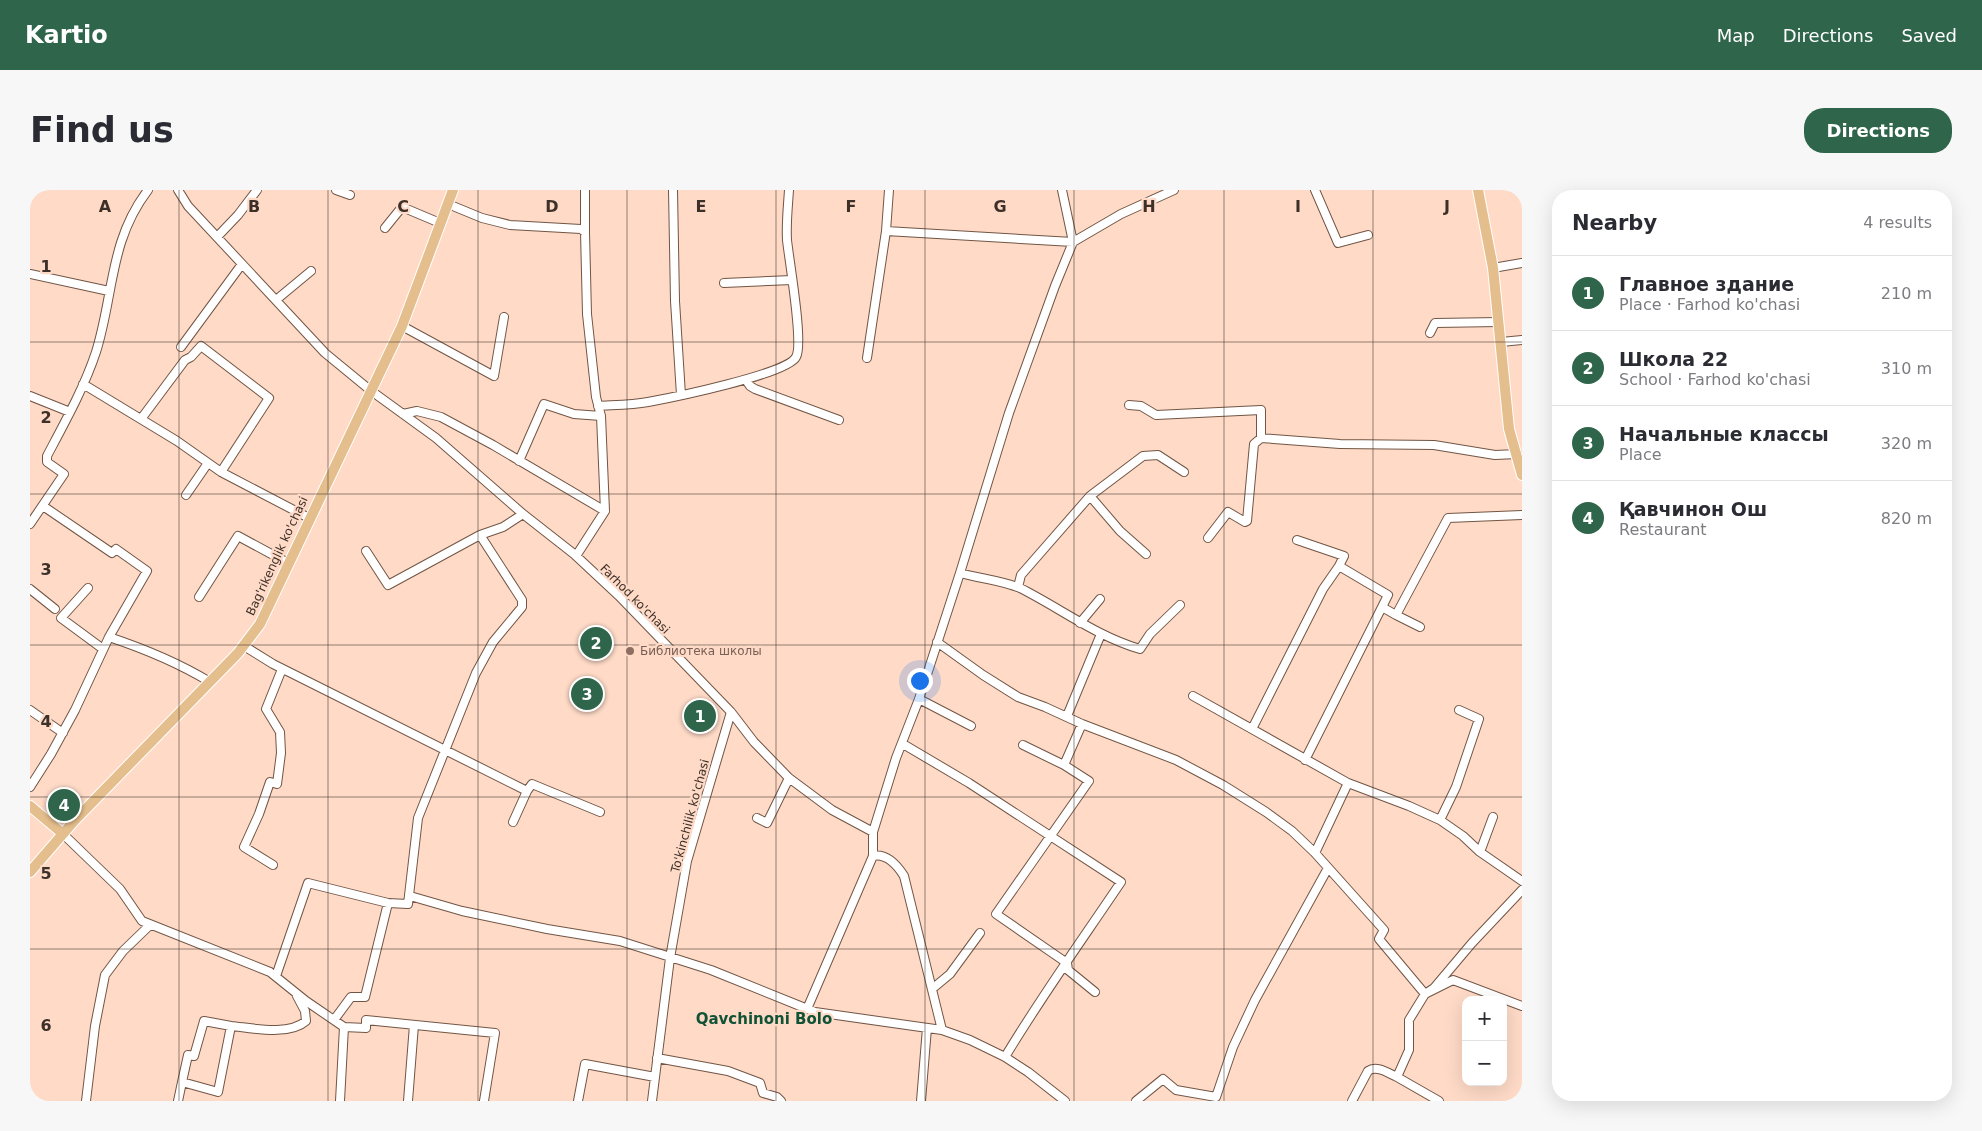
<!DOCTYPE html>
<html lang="en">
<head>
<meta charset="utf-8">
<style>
  body { margin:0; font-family:"DejaVu Sans",sans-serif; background:#f7f7f7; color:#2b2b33 }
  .controls { position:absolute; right:15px; bottom:15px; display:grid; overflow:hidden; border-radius:10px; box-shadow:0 5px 20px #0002 }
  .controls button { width:45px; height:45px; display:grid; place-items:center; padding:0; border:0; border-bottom:1px solid #e1e1e2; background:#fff; color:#2b2b33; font:25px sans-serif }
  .you { position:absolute; left:889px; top:490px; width:18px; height:18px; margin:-12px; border:4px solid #fff; border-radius:50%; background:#1a73e8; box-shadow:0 0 0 8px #1a73e833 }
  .badge { display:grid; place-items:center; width:32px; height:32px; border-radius:50%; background:#2f654a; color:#fff; font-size:16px; font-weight:700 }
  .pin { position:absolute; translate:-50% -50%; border:2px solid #fff; box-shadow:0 1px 5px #0006 }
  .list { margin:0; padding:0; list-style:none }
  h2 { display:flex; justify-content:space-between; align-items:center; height:65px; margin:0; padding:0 20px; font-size:21px }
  h2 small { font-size:16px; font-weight:400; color:#7c7c81 }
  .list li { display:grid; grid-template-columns:32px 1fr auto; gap:15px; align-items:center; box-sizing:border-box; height:75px; padding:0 20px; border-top:1px solid #e1e1e2 }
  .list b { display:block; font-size:19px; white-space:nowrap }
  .list p { margin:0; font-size:16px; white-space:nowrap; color:#7c7c81 }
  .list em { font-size:16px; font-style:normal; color:#7c7c81 }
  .map { position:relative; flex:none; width:1492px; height:911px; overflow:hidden; border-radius:20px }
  header { display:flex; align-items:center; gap:30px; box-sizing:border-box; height:70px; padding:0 25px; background:#2f654a; color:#fff }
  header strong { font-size:24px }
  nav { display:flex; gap:28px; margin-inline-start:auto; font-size:18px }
  .intro { display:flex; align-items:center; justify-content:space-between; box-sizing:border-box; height:120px; padding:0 30px }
  h1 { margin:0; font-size:35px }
  .button { padding:12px 22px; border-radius:20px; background:#2f654a; color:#fff; font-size:18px; font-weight:700 }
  main { display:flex; gap:30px; padding:0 30px }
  aside { flex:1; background:#fff; border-radius:20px; box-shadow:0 5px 20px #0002 }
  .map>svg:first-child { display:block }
</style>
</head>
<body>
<header>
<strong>Kartio</strong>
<nav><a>Map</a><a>Directions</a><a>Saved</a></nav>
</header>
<div class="intro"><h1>Find us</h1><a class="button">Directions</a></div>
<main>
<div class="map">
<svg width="1492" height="911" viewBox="0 0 1492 911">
  <rect width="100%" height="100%" fill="#fedac7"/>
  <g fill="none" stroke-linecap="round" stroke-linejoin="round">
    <defs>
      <path id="minor" d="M 148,0 L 158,16 L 295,163 L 340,200 L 406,248 L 493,324 L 544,364 L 589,406 L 701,522 L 724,552 L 759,588 L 802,620 L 843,642
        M 306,0 L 320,5
        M 555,0 L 555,42
        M 643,0 L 645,111 L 651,205
        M 1285,0 L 1308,53 L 1338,45
        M 418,14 L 452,28 L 480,35 L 551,39 L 555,42 L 557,124 L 566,207 L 571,226 L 575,321 L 546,366
        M 355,38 L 372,17 L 410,33
        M 856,41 L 1043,52 L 1091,24 L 1144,0
        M 187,47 L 208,25 L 227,0
        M 1463,78 L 1492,73
        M 0,84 L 79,101
        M 694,93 L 762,90
        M 246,110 L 281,81
        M 372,136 L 464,186 L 474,127
        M 1400,143 L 1405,133 L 1469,132
        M 1471,152 L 1492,150
        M 151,157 L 212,74
        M 837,168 L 856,41 L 859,0
        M 716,190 L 720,196 L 725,199 L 809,230
        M 53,194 L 147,251 L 191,282 L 279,328
        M 0,206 L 40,222
        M 1099,215 L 1111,216 L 1126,225 L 1231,220 L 1231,248
        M 568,216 C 584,215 602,215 618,212 C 640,208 758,184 766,167 C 774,154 759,70 757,50 C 756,33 758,16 759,0
        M 373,224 L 387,221 L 411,227 L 463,255 L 575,321
        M 111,229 L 155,170 L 161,167 L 171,156 L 239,208 L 191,282
        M 489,271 L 514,214 L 544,224 L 571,226
        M 156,305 L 178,273
        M 1060,306 L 1090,341 L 1116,364
        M 0,334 L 34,284 L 17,272 L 17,266 C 35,232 54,198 66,162 C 84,105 79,51 118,0
        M 1178,348 L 1198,322 L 1215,332 L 1217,331 L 1224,254 L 1231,248 L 1310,254 L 1404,255 L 1465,265 L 1487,264
        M 1267,350 L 1314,366 L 1309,376
        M 336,361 L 358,395 L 450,345 L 473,337 L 493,324
        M 930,383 C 948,388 973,391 990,398 C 1030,418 1066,446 1110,459 L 1120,444 L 1150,415
        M 988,397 L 991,385 L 1060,306 L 1113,266 L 1128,265 L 1154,282
        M 58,398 L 31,428 L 73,459
        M 0,399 L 25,419
        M 169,407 L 208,346 L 258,373
        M 1366,425 L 1390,437
        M 1050,433 L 1070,409
        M 79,447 C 115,459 147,472 180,492
        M 907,452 L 953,485 L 988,507 L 1015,517 L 1052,534 L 1146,570 L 1193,595 L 1236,622 L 1262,641 L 1285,663 L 1354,740 L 1349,749 L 1395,804 L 1423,790 L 1492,816
        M 214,456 L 243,474 L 497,601 L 502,594 L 570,622
        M 1163,506 L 1318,593 L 1379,616 L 1410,630 L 1433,646 L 1450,662 L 1492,691
        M 889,509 L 941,536
        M 0,520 L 33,543
        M 1037,526 L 1071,444
        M 1222,539 L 1293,399 L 1309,376 L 1358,405 L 1352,417
        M 873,554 L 939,593 L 1091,692 C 1052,750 1011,807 975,867
        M 993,555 L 1034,575 L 1052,534
        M 1275,570 L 1352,417 L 1366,425 L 1418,328 L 1492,325
        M 1034,575 L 1059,591 L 966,724 L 1037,773 L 1038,780 L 1065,802
        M 0,597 L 21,564 L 45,520 L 79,447 L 117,381 L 86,359 L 82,363 L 13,316
        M 727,628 L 737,633 L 759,588
        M 1410,630 L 1426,597 L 1449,529 L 1429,520
        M 483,632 L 497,601
        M 32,643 L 90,699 L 112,731 L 240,782 L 276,811 L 314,837 L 336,838 L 336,830 L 465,843 L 454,911
        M 1450,662 L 1463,627
        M 1285,663 L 1318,593
        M 843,666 C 857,663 867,675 874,686 L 912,840
        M 243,675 L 214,657 L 229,624 L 240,592 L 247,594 L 251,563 L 250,542 L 236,519 L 252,479
        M 380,706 L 432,721 L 517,739 L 590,751 L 681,780 L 785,822 L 912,840 L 940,850 L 975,867 L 998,882 L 1035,911
        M 246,786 L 278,693 L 358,713 L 378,714 L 388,628 L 446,483 L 463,452 L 492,417 L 492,410 L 450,345
        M 902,799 L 920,784 L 950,743
        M 777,819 L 843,666 L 843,642 L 866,568 L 889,509 L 930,383 L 979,223 L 1025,96 L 1043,52 L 1032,0
        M 304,830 L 321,807 L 335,807 L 358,713
        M 627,868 L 698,881 L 730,893 L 733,903 L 747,907 L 751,911
        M 1367,887 L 1409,911
        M 152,892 L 158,865 L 164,866 L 174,831 L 201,836
        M 56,911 L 65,836 L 75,785 L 93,761 L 120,735
        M 148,911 L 152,892 L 188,902 L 201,836 C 222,838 259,846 276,831 L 275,821 L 267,806
        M 310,911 L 314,837
        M 378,911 L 384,835
        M 548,911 L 555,874 L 625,887
        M 622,911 L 640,768 L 657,671 L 701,522
        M 891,911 L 897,838
        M 1106,911 L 1133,889 L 1146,900 L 1186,907 L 1203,857 L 1225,810 L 1298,678
        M 1322,911 L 1338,881 C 1347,875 1358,883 1367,887 L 1379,860 L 1379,830 L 1395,804 L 1404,798 L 1442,753 L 1492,700"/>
      <path id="major" d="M 1448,0 L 1463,78 L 1479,239 L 1492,285
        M 0,616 L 32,643
        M 0,682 L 44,631 L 208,463 L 230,434 L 372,136 L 423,0"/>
    </defs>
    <use href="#minor" stroke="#725544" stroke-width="10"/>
    <use href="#major" stroke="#fff" stroke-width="12"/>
    <use href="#minor" stroke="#fff" stroke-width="8"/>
    <use href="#major" stroke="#e5be8d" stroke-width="10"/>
  </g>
  <path fill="none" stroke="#3d3028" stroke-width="1" stroke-opacity="0.55" d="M 149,0 L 149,911M 298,0 L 298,911M 448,0 L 448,911M 597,0 L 597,911M 746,0 L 746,911M 895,0 L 895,911M 1044,0 L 1044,911M 1194,0 L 1194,911M 1343,0 L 1343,911M 0,152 L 1492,152M 0,304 L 1492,304M 0,455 L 1492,455M 0,607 L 1492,607M 0,759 L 1492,759"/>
  <circle fill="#8d6e63" stroke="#fedac7" stroke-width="2" cx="600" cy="461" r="5"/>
  <g text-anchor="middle" stroke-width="4.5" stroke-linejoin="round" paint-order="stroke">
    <g font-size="12" fill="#3d3028" stroke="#fedac7">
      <text transform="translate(247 366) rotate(-65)" y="4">Bag'rikenglik ko'chasi</text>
      <text transform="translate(605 409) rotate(45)" y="4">Farhod ko'chasi</text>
      <text transform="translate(660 626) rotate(-75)" y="4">To'kinchilik ko'chasi</text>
    </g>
    <g font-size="12" fill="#785e54" stroke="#fedac7" text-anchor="start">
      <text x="610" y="465">Библиотека школы</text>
    </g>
    <g font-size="15" font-weight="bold" fill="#105236" stroke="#fedac7">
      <text x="734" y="834">Qavchinoni Bolo</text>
    </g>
  </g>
  <g font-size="16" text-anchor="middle" font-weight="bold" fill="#3d3028" stroke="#fedac7" stroke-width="4.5" stroke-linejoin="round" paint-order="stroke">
    <text x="75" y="22">A</text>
    <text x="224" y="22">B</text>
    <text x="373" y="22">C</text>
    <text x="522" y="22">D</text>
    <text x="671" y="22">E</text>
    <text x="821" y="22">F</text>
    <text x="970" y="22">G</text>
    <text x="1119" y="22">H</text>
    <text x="1268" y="22">I</text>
    <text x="1417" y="22">J</text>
    <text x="16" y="82">1</text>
    <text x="16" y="233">2</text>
    <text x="16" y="385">3</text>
    <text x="16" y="537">4</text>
    <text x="16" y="689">5</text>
    <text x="16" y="841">6</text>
  </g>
</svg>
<div class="controls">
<button>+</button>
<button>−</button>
</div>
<div class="you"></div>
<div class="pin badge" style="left:670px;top:526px">1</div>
<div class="pin badge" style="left:566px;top:453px">2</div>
<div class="pin badge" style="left:557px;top:504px">3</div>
<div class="pin badge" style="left:34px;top:615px">4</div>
</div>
<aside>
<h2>Nearby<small>4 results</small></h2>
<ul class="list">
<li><span class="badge">1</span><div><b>Главное здание</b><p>Place · Farhod ko'chasi</p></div><em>210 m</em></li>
<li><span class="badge">2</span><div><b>Школа 22</b><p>School · Farhod ko'chasi</p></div><em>310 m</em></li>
<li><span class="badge">3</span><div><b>Начальные классы</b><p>Place</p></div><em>320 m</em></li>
<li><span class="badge">4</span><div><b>Қавчинон Ош</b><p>Restaurant</p></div><em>820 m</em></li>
</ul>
</aside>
</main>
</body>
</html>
